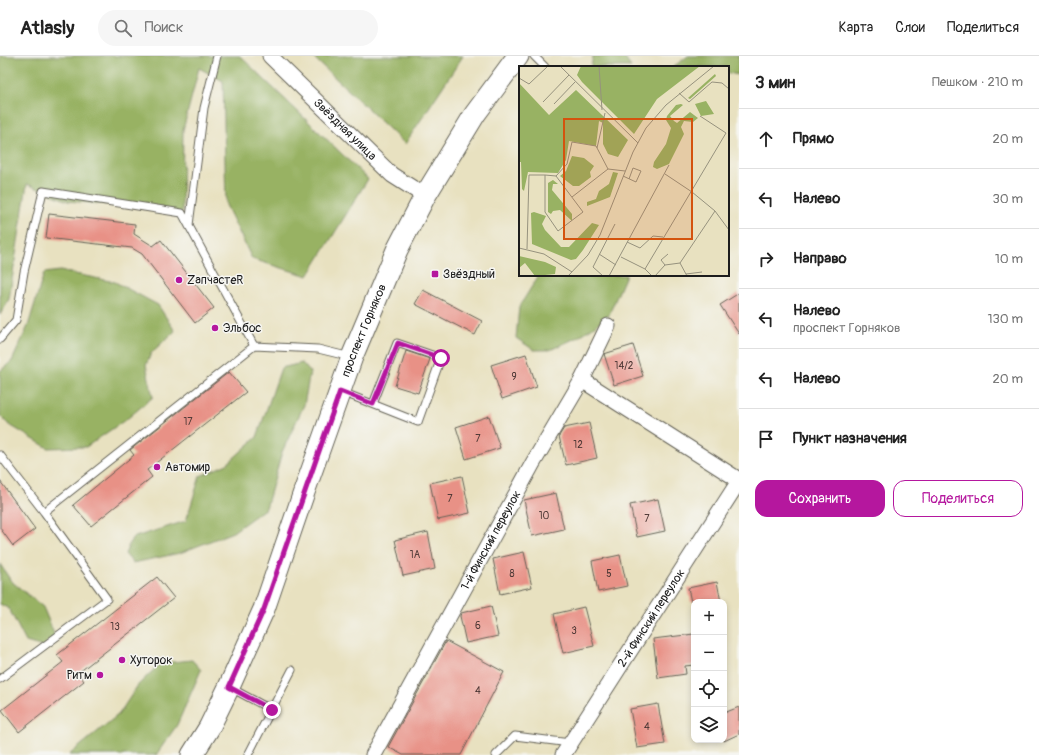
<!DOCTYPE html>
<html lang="ru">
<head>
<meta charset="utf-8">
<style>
  body { margin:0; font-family:Pangolin,sans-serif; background:#f6f6f6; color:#222 }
  .controls { position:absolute; right:12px; bottom:12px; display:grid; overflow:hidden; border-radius:8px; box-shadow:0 2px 6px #0003 }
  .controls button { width:36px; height:36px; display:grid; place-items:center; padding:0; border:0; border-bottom:1px solid #e0e0e0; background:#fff; color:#222; font:20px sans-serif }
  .stop { position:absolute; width:12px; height:12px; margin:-9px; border:3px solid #b5179e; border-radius:50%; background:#fff }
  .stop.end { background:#b5179e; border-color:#fff; box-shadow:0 1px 4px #0008 }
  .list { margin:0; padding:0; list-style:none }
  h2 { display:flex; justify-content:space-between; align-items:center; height:52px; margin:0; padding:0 16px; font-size:17px }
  h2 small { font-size:13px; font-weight:400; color:#767676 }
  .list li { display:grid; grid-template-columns:26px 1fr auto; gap:12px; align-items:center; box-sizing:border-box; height:60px; padding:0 16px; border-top:1px solid #e0e0e0 }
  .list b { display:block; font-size:15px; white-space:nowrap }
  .list p { margin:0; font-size:13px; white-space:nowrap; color:#767676 }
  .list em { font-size:13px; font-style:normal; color:#767676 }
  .actions { display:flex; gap:8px; padding:12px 16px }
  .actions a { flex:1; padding:9px 0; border:1px solid #b5179e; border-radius:12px; text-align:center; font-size:14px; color:#b5179e }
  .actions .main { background:#b5179e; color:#fff }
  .icon { flex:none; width:22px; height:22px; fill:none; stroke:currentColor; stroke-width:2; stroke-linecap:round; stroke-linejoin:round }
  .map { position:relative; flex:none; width:739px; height:699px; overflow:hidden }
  header { display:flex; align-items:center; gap:24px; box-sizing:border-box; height:56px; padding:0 20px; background:#fff; border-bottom:1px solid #e0e0e0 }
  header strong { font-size:19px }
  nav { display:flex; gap:22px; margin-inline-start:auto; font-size:14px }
  .search { width:280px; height:36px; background:#f6f6f6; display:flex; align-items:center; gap:10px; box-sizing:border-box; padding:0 14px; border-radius:22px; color:#767676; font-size:15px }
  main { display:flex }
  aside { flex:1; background:#fff }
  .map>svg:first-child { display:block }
</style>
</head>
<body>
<header>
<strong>Atlasly</strong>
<div class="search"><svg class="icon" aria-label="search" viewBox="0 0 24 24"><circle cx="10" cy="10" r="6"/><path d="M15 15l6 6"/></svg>Поиск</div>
<nav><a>Карта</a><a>Слои</a><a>Поделиться</a></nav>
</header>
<main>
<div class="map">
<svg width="739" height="699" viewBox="0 0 739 699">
  <rect width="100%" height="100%" fill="#f6f6f2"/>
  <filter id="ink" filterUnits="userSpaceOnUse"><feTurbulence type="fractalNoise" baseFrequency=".025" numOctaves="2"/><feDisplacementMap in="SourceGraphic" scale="8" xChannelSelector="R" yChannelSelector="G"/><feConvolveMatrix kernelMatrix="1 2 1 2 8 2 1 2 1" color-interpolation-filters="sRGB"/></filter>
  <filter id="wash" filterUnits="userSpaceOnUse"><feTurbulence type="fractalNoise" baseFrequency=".012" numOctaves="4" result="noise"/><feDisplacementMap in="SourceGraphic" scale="16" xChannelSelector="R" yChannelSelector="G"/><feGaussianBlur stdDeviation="0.9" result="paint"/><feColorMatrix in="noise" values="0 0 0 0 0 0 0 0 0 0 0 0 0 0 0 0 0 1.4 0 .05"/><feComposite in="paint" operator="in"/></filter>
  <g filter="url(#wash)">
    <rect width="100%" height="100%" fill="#e8e1c0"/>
    <path fill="#98b263" stroke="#5a6740" d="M 0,0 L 240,0 L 368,123 L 308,220 L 252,203 L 226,149 L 223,25 L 199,12 L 183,74 L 182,157 L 129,150 L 68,145 L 27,128 L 9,243 L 0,259 Z
      M 312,0 L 463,0 L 405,88 Z
      M 593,0 L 623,0 L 631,11 L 591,11 Z
      M 688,0 L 739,0 L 739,19 L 728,17 L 728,11 L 673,11 Z
      M 60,215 L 115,226 L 158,249 L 175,275 L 152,296 L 146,309 L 153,341 L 128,362 L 86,391 L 48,392 L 8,368 L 0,360 L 0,315 L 12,305 L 28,270 L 44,217 Z
      M 539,219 L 626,219 L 608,261 L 578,281 L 550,294 L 534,294 L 516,282 L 519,251 Z
      M 302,307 L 310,316 L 304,349 L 282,396 L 266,452 L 233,476 L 180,497 L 133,507 L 125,498 L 132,482 L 186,465 L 200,420 L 227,408 L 257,381 L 281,312 Z
      M 0,508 L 11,525 L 43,551 L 55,580 L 43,591 L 26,586 L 9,553 L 0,548 Z
      M 192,604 L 201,614 L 177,669 L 156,699 L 69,699 L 119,658 L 138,629 L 161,607 Z"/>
    <g id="blocks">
      <path fill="#e89186" d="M 49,158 L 135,168 L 134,178 L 153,190 L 161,184 L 214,252 L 195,267 L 142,198 L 132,192 L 46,182 Z
        M 423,234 L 482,265 L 475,279 L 415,248 Z
        M 739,237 L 739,278 L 720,249 Z
        M 633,289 L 643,320 L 614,329 L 604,298 Z
        M 406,295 L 430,303 L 418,337 L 395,330 Z
        M 526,298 L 537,331 L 502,343 L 491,309 Z
        M 229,316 L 246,336 L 147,414 L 152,421 L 91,470 L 73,449 L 134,399 L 130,394 Z
        M 489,360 L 500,392 L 466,403 L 456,371 Z
        M 589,367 L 597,402 L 566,409 L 559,380 L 564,372 Z
        M 462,420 L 470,457 L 438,464 L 430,427 Z
        M 0,425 L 35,473 L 13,490 L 0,472 Z
        M 556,437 L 564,473 L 532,480 L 524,444 Z
        M 658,443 L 665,475 L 637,481 L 630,449 Z
        M 428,476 L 435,513 L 403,520 L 395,484 Z
        M 524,496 L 532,531 L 500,538 L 493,503 Z
        M 620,499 L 627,530 L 598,536 L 592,505 Z
        M 157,521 L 174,542 L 78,617 L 84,625 L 19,676 L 2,654 L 63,606 L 57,599 Z
        M 717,526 L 721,546 L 691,546 L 688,532 Z
        M 491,550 L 498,580 L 466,587 L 460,560 L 461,557 Z
        M 584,551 L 594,590 L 563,597 L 554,558 Z
        M 694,578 L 694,609 L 685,610 L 686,618 L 658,622 L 653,583 Z
        M 446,585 L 504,616 L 461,699 L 403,699 L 388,691 Z
        M 658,648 L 665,688 L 637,692 L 630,653 Z
        M 739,651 L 739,678 L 724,685 L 724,657 Z"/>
    </g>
  </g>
  <g filter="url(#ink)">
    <use href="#blocks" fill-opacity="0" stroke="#636155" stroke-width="1"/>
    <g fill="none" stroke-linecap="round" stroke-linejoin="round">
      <defs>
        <path id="service" d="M 534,0 L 545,11
          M 189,169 L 204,52 L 217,0
          M 0,283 L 16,264 L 24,216 L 43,135 L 182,157 L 254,290
          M 342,336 L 418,366 L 441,302 L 397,287 L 373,348
          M 0,399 L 44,456 L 107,543 L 0,623
          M 44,456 L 254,290 L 318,293 L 351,301
          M 231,632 L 272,654
          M 248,699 L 292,614
          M 496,699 L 515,680 L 570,687"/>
        <g id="minor">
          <path id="s1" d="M 270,0 L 392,119 L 425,140"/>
          <path d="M 582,324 L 739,424"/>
          <path id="s2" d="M 373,699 L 533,407 L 582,324 L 608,270"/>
          <path id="s3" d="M 563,699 L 739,425"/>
        </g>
        <g id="secondary">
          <path id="s4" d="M 192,699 L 209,672 L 229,631 L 264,553 L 303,439 L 352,301 L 397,194 L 425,140 L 475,58 L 518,0"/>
        </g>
      </defs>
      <use href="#service" stroke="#636155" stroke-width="9"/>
      <use href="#minor" stroke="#636155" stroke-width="17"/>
      <use href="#secondary" stroke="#636155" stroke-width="23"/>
      <use href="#service" stroke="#fff" stroke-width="7"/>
      <use href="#minor" stroke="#fff" stroke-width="15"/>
      <use href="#secondary" stroke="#fff" stroke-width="21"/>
    </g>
  </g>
  <g fill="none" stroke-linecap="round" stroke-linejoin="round" filter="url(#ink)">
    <path stroke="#b5179e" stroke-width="5" d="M 272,654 L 229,631 L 264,553 L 340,335 L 373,348 L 398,287 L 441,302"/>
  </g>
  <g fill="#b5179e" stroke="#f6f6f2" stroke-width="1.5">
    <rect x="431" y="214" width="8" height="8" rx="2"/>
    <circle cx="179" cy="224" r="4"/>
    <circle cx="215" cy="272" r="4"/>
    <circle cx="157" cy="411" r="4"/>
    <circle cx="122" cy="604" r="4"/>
    <circle cx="100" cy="619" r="4"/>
  </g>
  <g text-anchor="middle" stroke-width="3" stroke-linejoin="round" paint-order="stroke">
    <g font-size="10" fill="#4f3936">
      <text x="624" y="313">14/2</text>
      <text x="514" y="324">9</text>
      <text x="188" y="369">17</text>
      <text x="478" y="386">7</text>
      <text x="578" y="392">12</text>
      <text x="450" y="446">7</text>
      <text x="544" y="463">10</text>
      <text x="647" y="466">7</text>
      <text x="415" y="502">1А</text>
      <text x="512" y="521">8</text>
      <text x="609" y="521">5</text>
      <text x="478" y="573">6</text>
      <text x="115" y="574">13</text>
      <text x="574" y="578">3</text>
      <text x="478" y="638">4</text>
      <text x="647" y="674">4</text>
    </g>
    <g font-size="12" fill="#1c1c1c" stroke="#f6f6f2">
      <text dy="4" stroke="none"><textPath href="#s1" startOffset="105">Звёздная улица</textPath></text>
      <text dy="4" stroke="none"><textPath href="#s4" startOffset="459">проспект Горняков</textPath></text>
      <text dy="4" stroke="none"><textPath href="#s2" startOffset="245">1-й Финский переулок</textPath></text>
      <text dy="4" stroke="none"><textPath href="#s3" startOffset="163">2-й Финский переулок</textPath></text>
    </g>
    <g font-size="12" fill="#1c1c1c" stroke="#f6f6f2" text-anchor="start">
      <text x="443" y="222">Звёздный</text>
      <text x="187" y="228">ZапчастеR</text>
      <text x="223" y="276">Эльбос</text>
      <text x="165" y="415">Автомир</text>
      <text x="130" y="608">Хуторок</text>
      <text x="92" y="623" text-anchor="end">Ритм</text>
    </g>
  </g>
  <g transform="translate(519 10)">
    <rect width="210" height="210" fill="#e8e1c0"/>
    <path d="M 62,0 L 181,0 L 138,33 L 115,68 L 63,16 L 58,9 ZM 196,8 L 197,10 L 171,33 L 169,32 ZM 0,17 L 30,49 L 57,24 L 109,74 L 99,91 L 89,88 L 84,78 L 84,57 L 80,55 L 77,80 L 50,75 L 47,94 L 39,107 L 9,106 L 5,125 L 3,123 L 2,96 L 0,96 ZM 187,35 L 195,48 L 182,50 L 176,38 ZM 162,38 L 164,39 L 151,50 L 155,55 L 158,57 L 171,46 L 179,52 L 174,56 L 165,55 L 162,61 L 165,68 L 150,98 L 138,103 L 134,101 L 135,96 L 147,78 L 152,62 L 147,54 L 148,50 L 157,39 ZM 53,90 L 65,92 L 75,100 L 71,106 L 72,111 L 60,120 L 54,120 L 41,110 L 47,105 ZM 94,106 L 99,107 L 91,131 L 68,140 L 68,136 L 77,133 L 80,125 L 90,118 ZM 34,114 L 39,118 L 34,118 L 33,124 L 53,148 L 53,155 L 41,144 L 34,145 L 32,148 L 29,146 L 29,117 ZM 15,146 L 27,150 L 23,158 L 26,164 L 42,181 L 50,181 L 73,157 L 80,159 L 64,184 L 57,193 L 52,194 L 13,178 L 12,147 ZM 0,190 L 26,196 L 37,201 L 36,208 L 16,210 L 6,197 L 0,202 Z" fill="#98b263"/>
    <path fill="none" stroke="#96927e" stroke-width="1" d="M 41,0 L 119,77M 80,0 L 83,44M 0,12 L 10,18 L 29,0M 160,27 L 170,36 L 193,16 L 203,17 L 210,23M 24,36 L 50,9M 35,38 L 56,16M 78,82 L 86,47M 146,108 L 173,126 L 196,145 L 210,164M 37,110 L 48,98 L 53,76 L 77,80 L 89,103M 104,110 L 117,116 L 122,105 L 114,102 L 110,113M 53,131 L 89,103 L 106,105M 108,176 L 121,182 L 134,170 L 144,171M 0,182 L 25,188 L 53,206M 8,183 L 10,109 L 26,109 L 37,110 L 64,146 L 39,165 L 26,146 L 26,109M 80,188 L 97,199M 102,191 L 126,203 L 133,210M 161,197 L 196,145M 161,197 L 168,210M 146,199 L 142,194 L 149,188M 126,203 L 207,67 L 181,50M 167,208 L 183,206M 49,210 L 69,189 L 81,169 L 114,86 L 127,62 L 147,39 L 195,0M 84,210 L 74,201 L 96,158M 90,210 L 150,99M 136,210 L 146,199 L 161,197"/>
    <path fill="#d4530e" fill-opacity="0.15" stroke="#d4530e" stroke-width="2" d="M 45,53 L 173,53 L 173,173 L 45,173 Z"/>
    <rect width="210" height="210" fill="none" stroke="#1c1c1c" stroke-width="2"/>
  </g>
</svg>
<div class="controls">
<button>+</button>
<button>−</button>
<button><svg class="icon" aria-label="locate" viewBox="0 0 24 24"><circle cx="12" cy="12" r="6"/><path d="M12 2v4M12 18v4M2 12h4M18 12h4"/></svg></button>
<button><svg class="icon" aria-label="layers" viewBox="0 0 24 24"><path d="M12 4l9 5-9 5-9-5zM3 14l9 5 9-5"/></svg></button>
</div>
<div class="stop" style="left:441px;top:302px"></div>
<div class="stop end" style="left:272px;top:654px"></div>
</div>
<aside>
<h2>3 мин<small>Пешком · 210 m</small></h2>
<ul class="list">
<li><svg class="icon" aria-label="ahead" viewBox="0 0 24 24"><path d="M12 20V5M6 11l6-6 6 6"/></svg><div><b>Прямо</b></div><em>20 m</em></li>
<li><svg class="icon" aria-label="left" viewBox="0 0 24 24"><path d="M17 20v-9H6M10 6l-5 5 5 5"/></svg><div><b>Налево</b></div><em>30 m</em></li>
<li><svg class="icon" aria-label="right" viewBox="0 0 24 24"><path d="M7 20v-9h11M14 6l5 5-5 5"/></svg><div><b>Направо</b></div><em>10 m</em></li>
<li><svg class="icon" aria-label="left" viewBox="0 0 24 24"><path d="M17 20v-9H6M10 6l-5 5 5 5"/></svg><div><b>Налево</b><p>проспект Горняков</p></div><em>130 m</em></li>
<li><svg class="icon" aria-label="left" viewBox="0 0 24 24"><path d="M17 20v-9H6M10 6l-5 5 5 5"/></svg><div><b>Налево</b></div><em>20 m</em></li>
<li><svg class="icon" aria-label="arrive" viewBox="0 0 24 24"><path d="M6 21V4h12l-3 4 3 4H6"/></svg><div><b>Пункт назначения</b></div></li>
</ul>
<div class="actions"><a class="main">Сохранить</a><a>Поделиться</a></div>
</aside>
</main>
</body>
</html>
